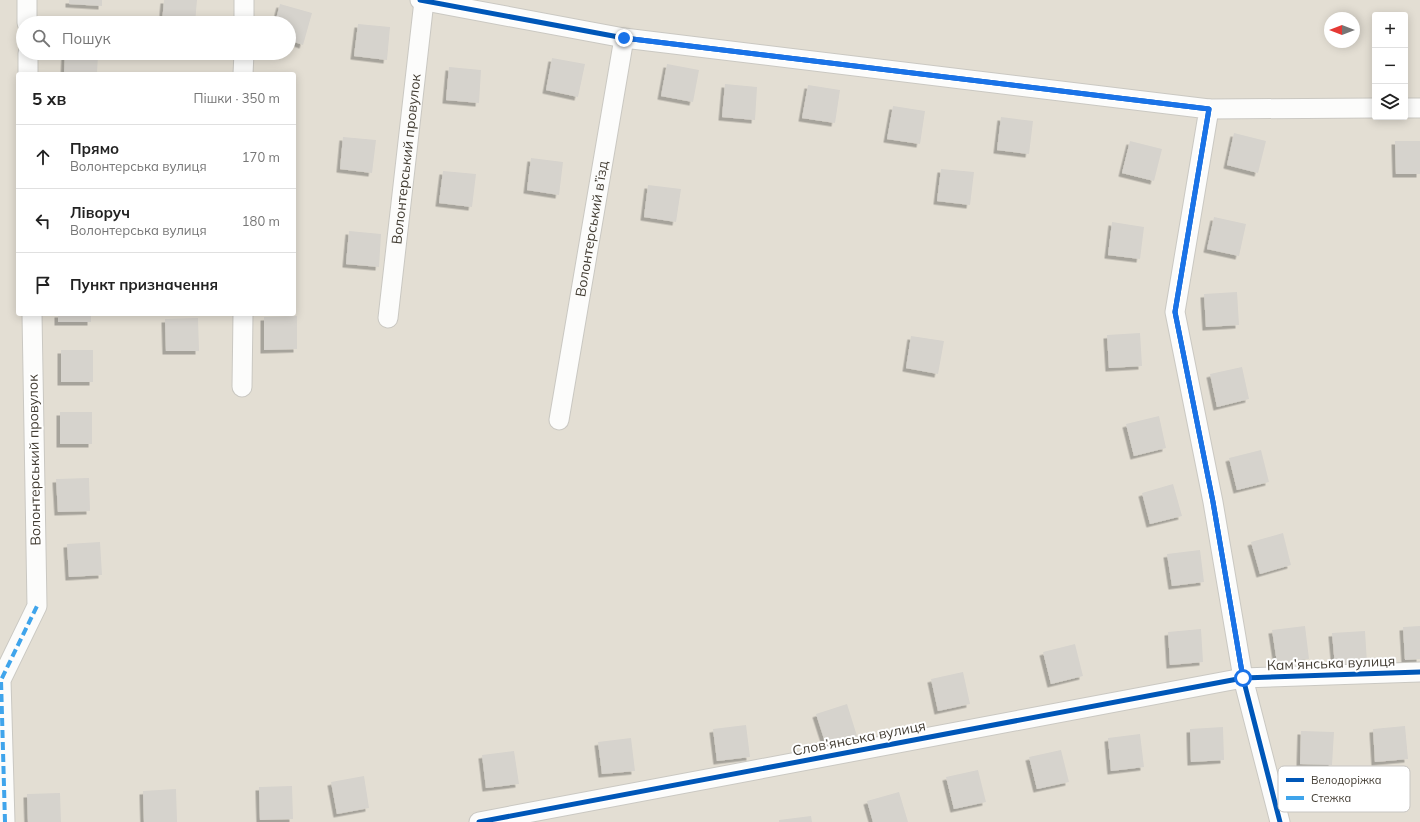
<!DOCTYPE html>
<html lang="uk">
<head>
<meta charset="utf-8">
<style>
  body { margin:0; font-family:Mulish,sans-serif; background:#f2f2f2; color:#222 }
  .controls { position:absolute; right:12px; top:12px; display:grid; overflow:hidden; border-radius:4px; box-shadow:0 2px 10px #0003 }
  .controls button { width:36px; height:36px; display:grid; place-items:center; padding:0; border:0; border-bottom:1px solid #e0e0e0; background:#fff; color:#222; font:20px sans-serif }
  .compass { position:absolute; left:1324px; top:12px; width:36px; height:36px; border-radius:50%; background:#fff; box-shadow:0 2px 10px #0003; rotate:270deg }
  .stop { position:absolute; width:12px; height:12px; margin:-9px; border:3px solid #1a73e8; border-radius:50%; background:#fff }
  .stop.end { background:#1a73e8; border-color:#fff; box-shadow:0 1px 4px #0008 }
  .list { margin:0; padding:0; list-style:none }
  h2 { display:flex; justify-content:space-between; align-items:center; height:52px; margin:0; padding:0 16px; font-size:17px }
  h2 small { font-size:13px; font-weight:400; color:#767676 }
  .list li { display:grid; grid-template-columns:26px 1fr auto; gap:12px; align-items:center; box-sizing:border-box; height:64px; padding:0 16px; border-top:1px solid #e0e0e0 }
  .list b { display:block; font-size:15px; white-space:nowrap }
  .list p { margin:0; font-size:13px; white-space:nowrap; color:#767676 }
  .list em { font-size:13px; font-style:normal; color:#767676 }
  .icon { flex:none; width:22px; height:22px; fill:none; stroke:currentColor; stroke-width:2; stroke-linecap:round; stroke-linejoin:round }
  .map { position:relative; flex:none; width:1420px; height:822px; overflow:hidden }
  .search { position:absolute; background:#fff; box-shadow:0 2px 10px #0003; left:16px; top:16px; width:280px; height:44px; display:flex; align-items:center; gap:10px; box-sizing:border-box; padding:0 14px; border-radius:22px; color:#767676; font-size:15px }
  .panel { position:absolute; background:#fff; box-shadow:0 2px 10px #0003; left:16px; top:72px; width:280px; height:244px; border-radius:4px }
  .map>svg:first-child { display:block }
</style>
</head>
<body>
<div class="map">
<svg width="1420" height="822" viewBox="0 0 1420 822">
  <defs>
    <filter id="shadow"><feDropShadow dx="-3.5" dy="3.5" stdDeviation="0" flood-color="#0004"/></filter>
  </defs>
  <rect width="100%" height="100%" fill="#eeece6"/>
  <path fill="#e3ded3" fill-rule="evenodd" d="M 0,0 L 1420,0 L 1420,822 L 0,822 ZM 1375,15 L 1405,15 L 1405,117 L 1375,117 ZM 1330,18 L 1354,18 L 1354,42 L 1330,42 ZM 23,23 L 289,23 L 289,53 L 23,53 ZM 18,74 L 294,74 L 294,314 L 18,314 Z"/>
  <path fill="#d6d3cd" filter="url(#shadow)" d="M 69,0 L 102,0 L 102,6 L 69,4 Z
    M 164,0 L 197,0 L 195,23 L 162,23 Z
    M 280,4 L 312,13 L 303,45 L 289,40 L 289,23 L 275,23 Z
    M 358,24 L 390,27 L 387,60 L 354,56 Z
    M 65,53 L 98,53 L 97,74 L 64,74 Z
    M 552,58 L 585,64 L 578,97 L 546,90 Z
    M 667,64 L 699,70 L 693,102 L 661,96 Z
    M 449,67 L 481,70 L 479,103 L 446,100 Z
    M 725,84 L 757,87 L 755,120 L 722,117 Z
    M 808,85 L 840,90 L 835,123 L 802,118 Z
    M 893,106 L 925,111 L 920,144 L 887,139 Z
    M 1001,117 L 1033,121 L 1029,154 L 997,150 Z
    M 1234,133 L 1266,141 L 1258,173 L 1227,165 Z
    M 343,137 L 376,140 L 372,173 L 340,169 Z
    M 1130,141 L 1162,149 L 1154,181 L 1122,173 Z
    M 1395,141 L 1420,141 L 1420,174 L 1396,174 Z
    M 531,158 L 563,162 L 559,195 L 527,190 Z
    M 941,169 L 974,172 L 970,205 L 937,201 Z
    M 443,171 L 476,174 L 472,207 L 439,203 Z
    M 648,185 L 681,189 L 676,222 L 644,217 Z
    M 1214,217 L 1246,224 L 1239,256 L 1207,249 Z
    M 1112,222 L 1144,227 L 1140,259 L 1108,255 Z
    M 349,231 L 381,234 L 379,267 L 346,264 Z
    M 1237,292 L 1239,325 L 1206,327 L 1204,294 Z
    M 58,314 L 91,314 L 91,322 L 58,322 Z
    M 297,316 L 297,349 L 264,350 L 264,317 Z
    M 198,318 L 199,351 L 166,351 L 165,319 Z
    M 1140,333 L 1142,366 L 1109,368 L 1107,335 Z
    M 911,336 L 944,341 L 938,374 L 906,368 Z
    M 61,350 L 93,350 L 93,382 L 61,382 Z
    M 1242,367 L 1249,399 L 1217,407 L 1210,374 Z
    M 60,412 L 92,412 L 92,444 L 60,444 Z
    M 1159,416 L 1166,448 L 1134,456 L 1126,424 Z
    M 1261,450 L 1269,482 L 1237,490 L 1229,458 Z
    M 89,478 L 90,511 L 58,512 L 56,479 Z
    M 1173,484 L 1182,516 L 1150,524 L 1142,493 Z
    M 1283,533 L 1291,565 L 1260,574 L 1251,542 Z
    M 100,542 L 102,575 L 69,577 L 67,544 Z
    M 1200,550 L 1204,582 L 1172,586 L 1167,554 Z
    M 1305,626 L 1309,659 L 1277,663 L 1272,630 Z
    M 1420,626 L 1420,659 L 1405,660 L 1403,627 Z
    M 1201,629 L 1203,662 L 1170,665 L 1168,632 Z
    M 1365,631 L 1367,663 L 1335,666 L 1332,633 Z
    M 1075,644 L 1083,676 L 1051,684 L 1043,652 Z
    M 963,672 L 970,704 L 938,711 L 931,679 Z
    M 847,704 L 857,736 L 826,745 L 816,714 Z
    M 746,725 L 750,757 L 717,761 L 713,729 Z
    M 1405,726 L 1408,759 L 1375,762 L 1373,729 Z
    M 1223,727 L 1224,760 L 1191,762 L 1190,729 Z
    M 1301,731 L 1334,732 L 1332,765 L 1300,764 Z
    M 1140,734 L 1144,767 L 1111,771 L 1108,738 Z
    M 631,738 L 635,771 L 602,774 L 598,742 Z
    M 1061,750 L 1069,782 L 1037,789 L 1029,757 Z
    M 514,751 L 519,784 L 486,788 L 482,755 Z
    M 978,770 L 986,802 L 954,809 L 946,777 Z
    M 364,776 L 369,808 L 337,814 L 331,782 Z
    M 292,786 L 293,819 L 260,820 L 259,787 Z
    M 176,789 L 177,822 L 144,822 L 143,791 Z
    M 899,792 L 908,822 L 873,822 L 867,801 Z
    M 60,793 L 61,822 L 28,822 L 27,794 Z
    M 811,816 L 812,822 L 779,822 L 779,820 Z"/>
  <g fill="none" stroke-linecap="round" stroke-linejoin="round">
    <defs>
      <g id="street">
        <path d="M 27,0 L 27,23"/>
        <path d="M 420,0 L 624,38 L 1209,109 L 1175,312 L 1213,502 L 1243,678 L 1280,822"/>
        <path d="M 244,23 L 244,0"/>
        <path d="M 28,53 L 28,74"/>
        <path d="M 243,74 L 244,53"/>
        <path d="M 1405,108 L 1420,108"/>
        <path d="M 1209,109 L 1375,108"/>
        <path id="s1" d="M 388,318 L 424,1"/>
        <path d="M 242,387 L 243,314"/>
        <path id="s2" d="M 559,420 L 624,38"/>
        <path d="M 5,822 L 1,680 L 37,606 L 32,314"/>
        <path d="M 479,822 L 1243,678 L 1420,672"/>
      </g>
    </defs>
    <use href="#street" stroke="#cac8c2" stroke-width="21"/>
    <use href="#street" stroke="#fcfcfb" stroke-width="19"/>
    <path stroke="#3fa4eb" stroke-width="4" stroke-dasharray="8 4" stroke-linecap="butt" d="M 5,822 L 1,680 L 37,606"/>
    <defs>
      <path id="cycleway" d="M 420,0 L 624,38 L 1209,109 L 1175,312 L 1213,502 L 1243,678 L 1280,822
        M 479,822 L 1243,678 L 1420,672"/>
    </defs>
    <use href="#cycleway" stroke="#fff" stroke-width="8"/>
    <use href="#cycleway" stroke="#0057b8" stroke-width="5"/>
  </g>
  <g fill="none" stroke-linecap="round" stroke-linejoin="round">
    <path stroke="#1a73e8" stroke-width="5" d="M 624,38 L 1209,109 L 1175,312 L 1213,502 L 1243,678"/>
  </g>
  <g text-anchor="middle" stroke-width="4" stroke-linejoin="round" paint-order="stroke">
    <g font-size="14" fill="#433d33" stroke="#fff">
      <text dy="5" stroke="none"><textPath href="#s1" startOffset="160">Волонтерський провулок</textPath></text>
      <text dy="5" stroke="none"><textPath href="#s2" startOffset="194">Волонтерський в’їзд</textPath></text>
      <text transform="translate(34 460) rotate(-91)" y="5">Волонтерський провулок</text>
      <text transform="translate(1331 663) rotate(-2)" y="5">Кам’янська вулиця</text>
      <text transform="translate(859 738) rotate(-11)" y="5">Слов’янська вулиця</text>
    </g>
  </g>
  <rect x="1278" y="766" width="132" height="46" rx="6" fill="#fff" stroke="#c7c5c2" stroke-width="1"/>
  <rect x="1286" y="778" width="18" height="4" fill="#0057b8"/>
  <rect x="1286" y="796" width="18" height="4" fill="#3fa4eb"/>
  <g font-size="11" fill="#433d33">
    <text x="1311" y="784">Велодоріжка</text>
    <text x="1311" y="802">Стежка</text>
  </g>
</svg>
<div class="controls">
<button>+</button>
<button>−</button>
<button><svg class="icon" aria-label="layers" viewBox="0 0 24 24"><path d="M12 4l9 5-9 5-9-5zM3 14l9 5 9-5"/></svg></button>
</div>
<svg class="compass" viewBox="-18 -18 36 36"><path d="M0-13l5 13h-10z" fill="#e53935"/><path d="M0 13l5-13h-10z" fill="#767676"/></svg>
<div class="stop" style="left:1243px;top:678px"></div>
<div class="stop end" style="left:624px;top:38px"></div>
<div class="search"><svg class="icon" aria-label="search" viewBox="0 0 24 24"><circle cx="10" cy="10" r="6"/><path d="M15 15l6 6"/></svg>Пошук</div>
<section class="panel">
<h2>5 хв<small>Пішки · 350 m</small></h2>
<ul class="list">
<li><svg class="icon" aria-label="ahead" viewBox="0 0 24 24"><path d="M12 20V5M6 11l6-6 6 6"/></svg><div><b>Прямо</b><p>Волонтерська вулиця</p></div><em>170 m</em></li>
<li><svg class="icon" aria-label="left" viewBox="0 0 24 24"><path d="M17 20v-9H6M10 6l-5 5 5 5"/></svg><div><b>Ліворуч</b><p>Волонтерська вулиця</p></div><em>180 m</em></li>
<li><svg class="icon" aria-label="arrive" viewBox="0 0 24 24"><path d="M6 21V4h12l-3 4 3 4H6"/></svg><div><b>Пункт призначення</b></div></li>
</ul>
</section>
</div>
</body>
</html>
